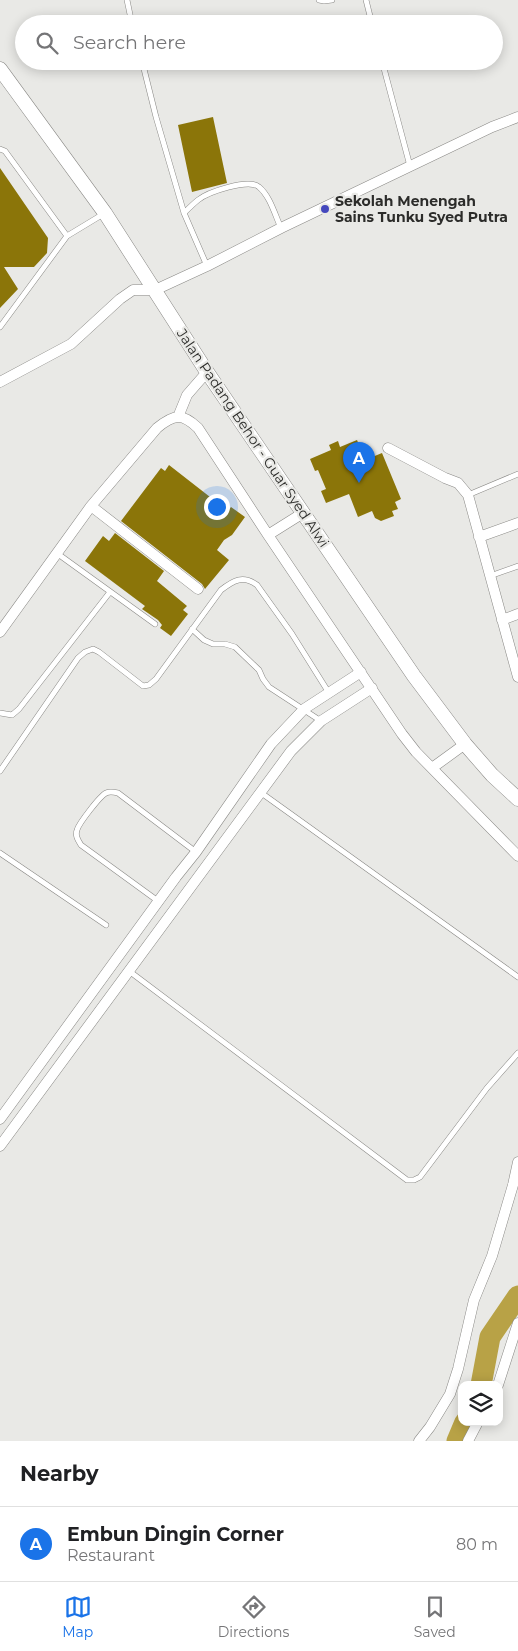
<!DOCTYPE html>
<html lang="en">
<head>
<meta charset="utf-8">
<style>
  body { margin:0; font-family:Montserrat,sans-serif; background:#f6f6f6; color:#202124 }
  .controls { position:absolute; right:15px; bottom:15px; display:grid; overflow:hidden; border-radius:10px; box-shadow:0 2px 12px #0003 }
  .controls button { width:45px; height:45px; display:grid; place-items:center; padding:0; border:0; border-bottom:1px solid #e0e0e0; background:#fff; color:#202124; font:25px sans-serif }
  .you { position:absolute; left:216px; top:506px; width:18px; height:18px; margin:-12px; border:4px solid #fff; border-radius:50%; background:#1a73e8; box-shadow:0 0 0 8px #1a73e833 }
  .badge { display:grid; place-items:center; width:32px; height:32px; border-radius:50%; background:#1a73e8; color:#fff; font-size:16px; font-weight:700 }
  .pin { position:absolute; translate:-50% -41px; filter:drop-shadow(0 1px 2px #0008) }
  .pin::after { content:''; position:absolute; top:26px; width:18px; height:15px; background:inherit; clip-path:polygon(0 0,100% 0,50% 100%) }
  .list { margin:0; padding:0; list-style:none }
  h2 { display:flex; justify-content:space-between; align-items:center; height:65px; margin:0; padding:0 20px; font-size:21px }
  h2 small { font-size:16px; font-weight:400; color:#757577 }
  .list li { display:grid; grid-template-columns:32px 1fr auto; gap:15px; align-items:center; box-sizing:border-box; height:75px; padding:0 20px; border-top:1px solid #e0e0e0 }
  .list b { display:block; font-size:19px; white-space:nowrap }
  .list p { margin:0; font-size:16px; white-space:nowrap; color:#757577 }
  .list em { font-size:16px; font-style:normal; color:#757577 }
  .icon { flex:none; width:28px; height:28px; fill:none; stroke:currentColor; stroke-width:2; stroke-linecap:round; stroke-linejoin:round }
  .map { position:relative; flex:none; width:518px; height:1441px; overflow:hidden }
  .search { position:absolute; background:#fff; box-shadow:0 2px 12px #0003; left:15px; right:15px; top:15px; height:55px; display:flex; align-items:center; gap:12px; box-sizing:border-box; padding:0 18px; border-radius:28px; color:#757577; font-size:19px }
  .sheet { height:140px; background:#fff }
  nav { display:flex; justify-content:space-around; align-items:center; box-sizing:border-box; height:70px; border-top:1px solid #e0e0e0; background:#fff; font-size:14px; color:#757577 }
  nav a { display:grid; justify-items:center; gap:2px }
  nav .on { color:#1a73e8 }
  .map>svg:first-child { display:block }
</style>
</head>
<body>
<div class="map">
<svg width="518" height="1441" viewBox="0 0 518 1441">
  <rect width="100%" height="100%" fill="#e9e9e6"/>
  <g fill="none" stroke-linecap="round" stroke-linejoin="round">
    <path stroke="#b8a246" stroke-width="21" d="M 481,1385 L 490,1337 L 518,1296
      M 457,1441 L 465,1422"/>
  </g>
  <path fill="#8b7509" d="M 213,117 L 227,183 L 192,192 L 178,125 Z
    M 0,168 L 48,238 L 47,253 L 34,267 L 4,267 L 18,289 L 0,308 Z
    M 357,440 L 365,460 L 382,453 L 401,499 L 395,502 L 398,509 L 392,511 L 394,516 L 381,521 L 375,518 L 372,511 L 358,517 L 349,494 L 326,503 L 321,491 L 326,489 L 318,470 L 315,471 L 310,459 L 331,450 L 329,445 L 338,441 L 340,447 Z
    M 169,465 L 228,511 L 231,507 L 245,517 L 232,535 L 224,540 L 217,550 L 229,560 L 205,589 L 202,584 L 121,521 L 161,468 L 165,471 Z
    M 115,533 L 164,571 L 157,581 L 187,606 L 183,610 L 188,614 L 171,636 L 160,628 L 162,625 L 158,620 L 142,609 L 145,606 L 85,561 L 103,536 L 109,541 Z"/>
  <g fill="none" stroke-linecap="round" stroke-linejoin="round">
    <defs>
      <path id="lane" d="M 127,0 L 132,24
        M 319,0 L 324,1 L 332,0
        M 366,0 L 372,24
        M 142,61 L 156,117 L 184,213 L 207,266
        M 382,61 L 410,166
        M 0,149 L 5,151 L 67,236
        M 184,213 C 188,209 193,204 198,200 C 208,192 249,178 259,187 C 270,196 275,215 281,228
        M 0,327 L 67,236 L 105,213
        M 468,495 L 518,474
        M 58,554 L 155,624
        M 490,576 L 518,566
        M 192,629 L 204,640 L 213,644 L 225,644 L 235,647 L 259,670 L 263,679 L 269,687 L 321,721
        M 0,713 L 12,715 L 19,709 L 110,592
        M 0,771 L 78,658 L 85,652 L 93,649 L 99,652 L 143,686 L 149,685 L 156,679 L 221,590 C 234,580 243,575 257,585 L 292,634 L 329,693
        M 260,792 L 518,977
        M 0,853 L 106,925
        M 158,901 L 81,845 C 78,840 75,836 77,830 C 79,823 100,796 106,793 C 110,791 114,792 118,793 L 196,852
        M 129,971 L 407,1180 L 414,1180 L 420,1177 L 487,1088 L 518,1053"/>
      <path id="street" d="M 0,382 L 71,344 L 120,299 L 133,290 L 155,290 L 207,266 L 281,228 L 492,127 L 518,117
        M 178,417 L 187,395 L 207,372
        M 388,448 L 445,478 L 458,483 L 468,495 L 518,677
        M 91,506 L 198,589
        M 268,535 L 303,513
        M 479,537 L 518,523
        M 502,620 L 518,614
        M 0,632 L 91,506 L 157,428 C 174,414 182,413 198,428 L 268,535 L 402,734 L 416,752 L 518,856
        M 432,768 L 465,744
        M 0,1119 L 176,877 L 196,852 L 271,744 L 304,709 L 361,672
        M 0,1146 L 291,751 L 321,721 L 372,688
        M 498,1385 L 518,1323
        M 419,1441 L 430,1427 L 450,1394 L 458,1369 L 474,1300 L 492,1256 L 513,1185 L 518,1162
        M 468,1441 L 478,1422"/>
      <path id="secondary" d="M 0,69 L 105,213 L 207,372 L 414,676 L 465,744 L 492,775 L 518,799"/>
    </defs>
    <use href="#lane" stroke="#898885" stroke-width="6"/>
    <use href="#street" stroke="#898885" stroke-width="11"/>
    <use href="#secondary" stroke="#898885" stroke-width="15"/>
    <use href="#lane" stroke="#fff" stroke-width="5"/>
    <use href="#street" stroke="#fff" stroke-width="10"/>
    <use href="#secondary" stroke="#fff" stroke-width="14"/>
  </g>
  <circle fill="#4448bd" stroke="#e9e9e6" stroke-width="2" cx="325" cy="209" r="5"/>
  <g text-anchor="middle" stroke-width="4.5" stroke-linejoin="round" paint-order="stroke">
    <g font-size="14" font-weight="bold" fill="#2c2c2a" stroke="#e9e9e6" text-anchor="start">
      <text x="335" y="206">Sekolah Menengah<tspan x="335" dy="16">Sains Tunku Syed Putra</tspan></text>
    </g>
    <g font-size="14" fill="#2c2c2a" stroke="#e9e9e6">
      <text transform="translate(253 438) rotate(56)" y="5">Jalan Padang Behor - Guar Syed Alwi</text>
    </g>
  </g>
</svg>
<div class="controls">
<button><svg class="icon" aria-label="layers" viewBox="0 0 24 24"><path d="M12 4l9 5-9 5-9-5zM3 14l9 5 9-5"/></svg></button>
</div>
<div class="you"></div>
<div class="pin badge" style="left:359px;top:483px">A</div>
<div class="search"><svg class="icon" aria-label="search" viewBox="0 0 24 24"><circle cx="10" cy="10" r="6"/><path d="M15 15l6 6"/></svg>Search here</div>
</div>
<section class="sheet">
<h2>Nearby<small></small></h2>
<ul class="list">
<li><span class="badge">A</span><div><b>Embun Dingin Corner</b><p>Restaurant</p></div><em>80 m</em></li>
</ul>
</section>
<nav>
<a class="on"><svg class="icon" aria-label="map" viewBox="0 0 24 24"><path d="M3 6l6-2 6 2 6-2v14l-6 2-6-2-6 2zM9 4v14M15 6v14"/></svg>Map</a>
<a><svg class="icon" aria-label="directions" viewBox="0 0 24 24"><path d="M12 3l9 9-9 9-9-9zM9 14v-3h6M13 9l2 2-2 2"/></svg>Directions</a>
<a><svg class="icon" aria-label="saved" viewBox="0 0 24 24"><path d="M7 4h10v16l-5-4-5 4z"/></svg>Saved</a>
</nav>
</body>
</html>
